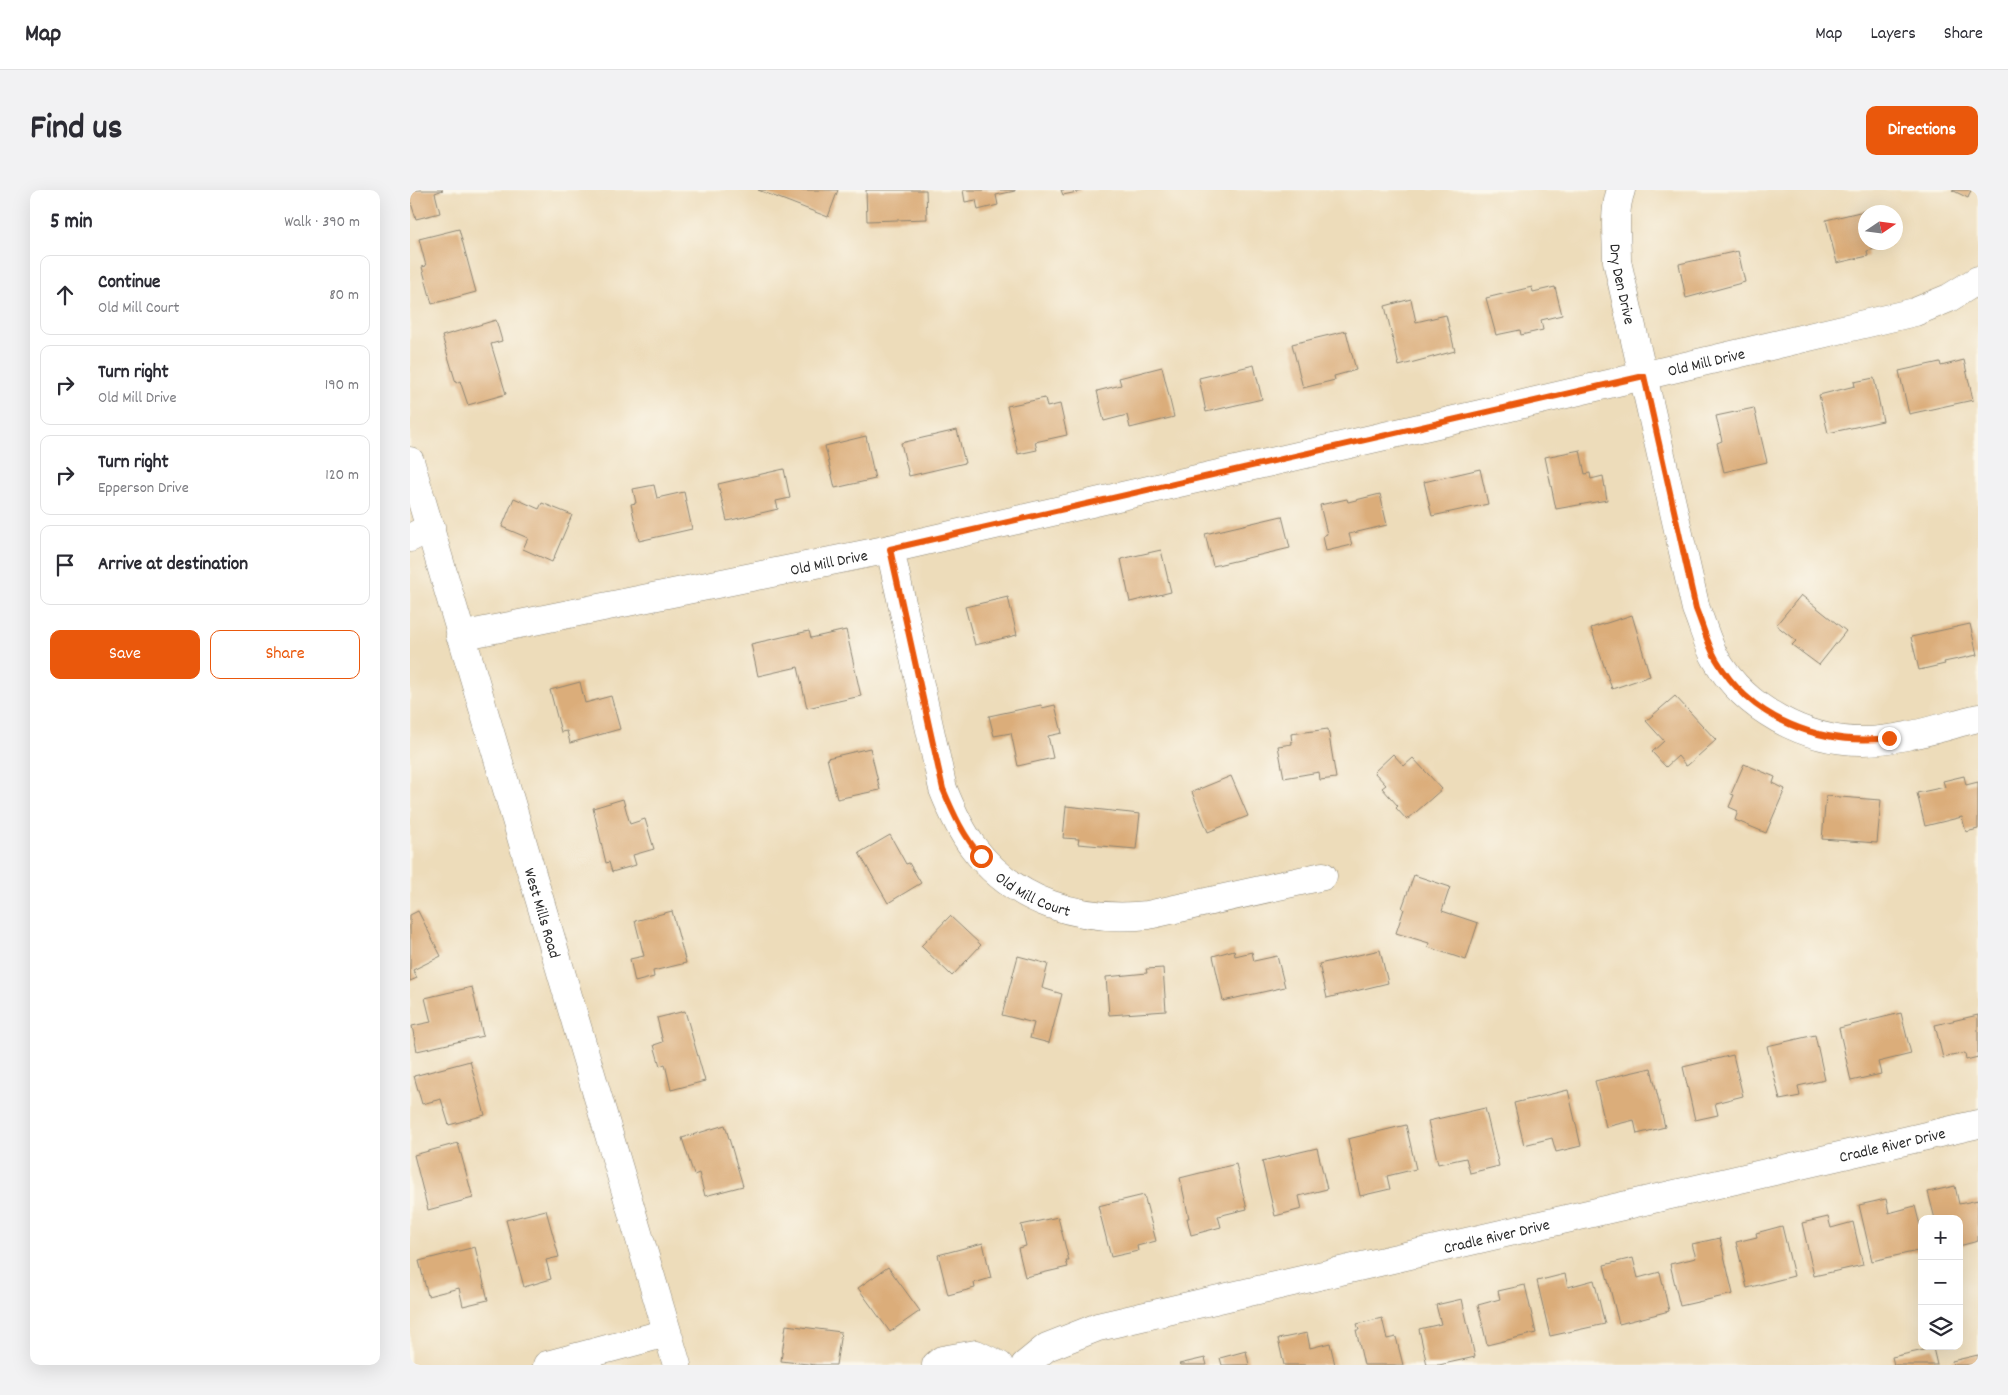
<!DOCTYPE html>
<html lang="en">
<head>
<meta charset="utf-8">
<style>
  body { margin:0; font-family:Dekko,sans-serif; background:#f2f2f3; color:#2b2b33 }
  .controls { position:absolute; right:15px; bottom:15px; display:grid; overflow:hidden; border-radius:10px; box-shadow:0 5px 20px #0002 }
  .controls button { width:45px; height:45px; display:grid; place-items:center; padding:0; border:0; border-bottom:1px solid #e1e1e2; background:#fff; color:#2b2b33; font:25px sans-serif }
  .compass { position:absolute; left:1448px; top:15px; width:45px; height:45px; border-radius:50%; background:#fff; box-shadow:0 5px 20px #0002; rotate:77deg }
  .stop { position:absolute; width:15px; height:15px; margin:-11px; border:4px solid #ea580c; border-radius:50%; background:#fff }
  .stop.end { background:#ea580c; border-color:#fff; box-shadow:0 1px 5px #0008 }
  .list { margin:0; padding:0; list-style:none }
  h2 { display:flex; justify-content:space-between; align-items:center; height:65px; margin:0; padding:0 20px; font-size:21px }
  h2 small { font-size:16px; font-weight:400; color:#7c7c81 }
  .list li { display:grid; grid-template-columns:32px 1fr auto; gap:15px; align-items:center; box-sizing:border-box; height:80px; margin:0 10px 10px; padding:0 10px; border:1px solid #e1e1e2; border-radius:10px }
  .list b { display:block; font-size:19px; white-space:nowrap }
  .list p { margin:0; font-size:16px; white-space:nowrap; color:#7c7c81 }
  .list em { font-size:16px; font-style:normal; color:#7c7c81 }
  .actions { display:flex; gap:10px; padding:15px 20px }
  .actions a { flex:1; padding:11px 0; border:1px solid #ea580c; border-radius:10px; text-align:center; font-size:18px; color:#ea580c }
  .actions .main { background:#ea580c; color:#fff }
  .icon { flex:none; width:28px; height:28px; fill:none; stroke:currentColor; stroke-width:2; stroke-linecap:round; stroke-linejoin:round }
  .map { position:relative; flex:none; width:1568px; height:1175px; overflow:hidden; border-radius:10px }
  header { display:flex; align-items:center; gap:30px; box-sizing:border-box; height:70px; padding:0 25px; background:#fff; border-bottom:1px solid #e1e1e2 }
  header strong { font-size:24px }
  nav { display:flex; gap:28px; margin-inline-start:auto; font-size:18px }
  .intro { display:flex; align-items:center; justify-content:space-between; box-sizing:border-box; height:120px; padding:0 30px }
  h1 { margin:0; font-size:35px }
  .button { padding:12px 22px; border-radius:10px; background:#ea580c; color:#fff; font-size:18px; font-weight:700 }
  main { display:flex; gap:30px; padding:0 30px }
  aside { flex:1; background:#fff; border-radius:10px; box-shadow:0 5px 20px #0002 }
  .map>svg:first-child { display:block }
</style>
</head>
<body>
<header>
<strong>Map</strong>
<nav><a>Map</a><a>Layers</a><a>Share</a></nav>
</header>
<div class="intro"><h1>Find us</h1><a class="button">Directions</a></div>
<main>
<aside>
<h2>5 min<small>Walk · 390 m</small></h2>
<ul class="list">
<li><svg class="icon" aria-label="ahead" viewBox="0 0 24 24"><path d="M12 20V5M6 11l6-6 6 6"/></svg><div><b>Continue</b><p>Old Mill Court</p></div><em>80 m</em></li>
<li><svg class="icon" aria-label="right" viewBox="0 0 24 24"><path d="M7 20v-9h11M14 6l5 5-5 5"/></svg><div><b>Turn right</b><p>Old Mill Drive</p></div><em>190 m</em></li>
<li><svg class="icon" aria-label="right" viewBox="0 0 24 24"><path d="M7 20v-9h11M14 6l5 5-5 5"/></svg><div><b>Turn right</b><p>Epperson Drive</p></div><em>120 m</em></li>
<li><svg class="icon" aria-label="arrive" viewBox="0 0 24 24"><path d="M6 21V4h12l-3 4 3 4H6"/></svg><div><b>Arrive at destination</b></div></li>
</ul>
<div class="actions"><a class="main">Save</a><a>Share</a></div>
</aside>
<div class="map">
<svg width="1568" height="1175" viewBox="0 0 1568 1175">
  <rect width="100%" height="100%" fill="#fbf7ec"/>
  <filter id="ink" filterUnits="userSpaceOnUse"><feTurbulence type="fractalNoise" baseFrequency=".02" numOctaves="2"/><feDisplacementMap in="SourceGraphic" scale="10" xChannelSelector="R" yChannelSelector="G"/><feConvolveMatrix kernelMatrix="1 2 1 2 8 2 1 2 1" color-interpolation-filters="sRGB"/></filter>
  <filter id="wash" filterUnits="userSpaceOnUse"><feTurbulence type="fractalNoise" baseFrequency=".0096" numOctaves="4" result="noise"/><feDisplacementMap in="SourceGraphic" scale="20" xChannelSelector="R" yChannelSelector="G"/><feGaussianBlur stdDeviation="1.12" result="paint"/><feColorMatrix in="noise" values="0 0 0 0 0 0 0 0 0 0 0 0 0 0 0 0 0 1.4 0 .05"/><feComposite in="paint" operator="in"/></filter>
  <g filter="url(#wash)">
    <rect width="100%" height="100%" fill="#eddcba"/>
    <g id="blocks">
      <path fill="#dbad7a" d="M 0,0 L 33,0 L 25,3 L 30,23 L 6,29 L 0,10 Z
        M 348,0 L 428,0 L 418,27 Z
        M 456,0 L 516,0 L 517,29 L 457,31 Z
        M 553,0 L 605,0 L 605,1 L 586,5 L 588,15 L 568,20 L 566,10 L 555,12 Z
        M 651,0 L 672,0 L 672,1 L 653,5 Z
        M 1542,0 L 1561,0 L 1558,8 Z
        M 1471,17 L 1473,22 L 1456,22 L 1456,52 L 1480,52 L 1481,55 L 1457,61 L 1458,66 L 1427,73 L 1416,30 Z
        M 49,39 L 66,102 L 22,114 L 12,77 L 16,76 L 9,49 Z
        M 1328,61 L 1335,92 L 1276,108 L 1269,74 Z
        M 1122,97 L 1123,102 L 1145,97 L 1152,125 L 1131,130 L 1133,140 L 1111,145 L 1110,140 L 1086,145 L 1076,108 Z
        M 1001,109 L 1006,132 L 1036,125 L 1045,161 L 989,176 L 975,116 Z
        M 86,130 L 92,151 L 81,154 L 96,204 L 58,215 L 50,191 L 46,193 L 32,146 Z
        M 936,141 L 946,180 L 924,186 L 925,190 L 893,198 L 882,154 Z
        M 1554,170 L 1563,210 L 1499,224 L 1489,181 L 1530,172 L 1531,176 Z
        M 844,175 L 852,209 L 796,222 L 789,188 Z
        M 752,177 L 764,227 L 720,238 L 717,225 L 694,231 L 687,201 L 711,195 L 709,188 Z
        M 1464,188 L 1473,231 L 1418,243 L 1409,205 L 1445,196 L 1444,192 Z
        M 635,208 L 637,217 L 650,214 L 657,245 L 625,252 L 627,260 L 608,264 L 597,216 Z
        M 1344,218 L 1357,272 L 1314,282 L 1307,253 L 1312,251 L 1306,226 Z
        M 547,240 L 555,273 L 499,286 L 491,253 Z
        M 456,246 L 465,289 L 425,298 L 415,256 Z
        M 1170,260 L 1175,284 L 1180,283 L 1181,289 L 1193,286 L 1197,310 L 1146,319 L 1135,267 Z
        M 374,279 L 380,308 L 366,311 L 368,319 L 317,331 L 308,294 Z
        M 1070,279 L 1078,314 L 1022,326 L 1014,292 Z
        M 244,295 L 247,308 L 274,302 L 282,339 L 229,351 L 221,314 L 226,313 L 223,299 Z
        M 970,304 L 977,335 L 939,344 L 942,355 L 916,361 L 913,346 L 917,344 L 910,315 L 937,309 L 938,312 Z
        M 104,308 L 129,319 L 132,313 L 162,325 L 142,372 L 113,359 L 118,348 L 92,337 Z
        M 872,326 L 880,358 L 803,376 L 795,344 Z
        M 751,360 L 761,402 L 720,412 L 711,369 Z
        M 1391,405 L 1436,441 L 1409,475 L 1382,455 L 1386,451 L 1366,435 Z
        M 598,407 L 607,445 L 565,455 L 555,417 Z
        M 1222,425 L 1240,486 L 1202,499 L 1181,438 Z
        M 1560,434 L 1567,465 L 1534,472 L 1535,474 L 1509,480 L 1501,447 Z
        M 436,440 L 451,506 L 397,518 L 388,477 L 348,486 L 341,454 L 399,441 L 401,448 Z
        M 170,492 L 175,513 L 201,506 L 210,539 L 160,553 L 157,541 L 151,542 L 140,500 Z
        M 1265,506 L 1306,550 L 1278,575 L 1276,576 L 1268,566 L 1256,577 L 1242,562 L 1254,551 L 1236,531 Z
        M 631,515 L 632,518 L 645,515 L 652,543 L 638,546 L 643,568 L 608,576 L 601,543 L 584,546 L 579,526 Z
        M 918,539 L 926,588 L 910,590 L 909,582 L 874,588 L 868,556 L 882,554 L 881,544 Z
        M 460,558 L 470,600 L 427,609 L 417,568 Z
        M 983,564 L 994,576 L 1003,568 L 1032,599 L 997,630 L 986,618 L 988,616 L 972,598 L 976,595 L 964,582 Z
        M 1334,574 L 1365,587 L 1363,593 L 1375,599 L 1356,643 L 1325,630 L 1328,621 L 1319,617 L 1324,605 L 1321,604 Z
        M 821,586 L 838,626 L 798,642 L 782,602 Z
        M 1554,586 L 1556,595 L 1568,592 L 1568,639 L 1556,642 L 1552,627 L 1515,636 L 1507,603 L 1535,597 L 1533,591 Z
        M 1416,606 L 1471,610 L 1467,653 L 1412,649 Z
        M 213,609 L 220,634 L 235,629 L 244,659 L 223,665 L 226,675 L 202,682 L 199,672 L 196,673 L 183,618 Z
        M 656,616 L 730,624 L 726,659 L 668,654 L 669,649 L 653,648 Z
        M 480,645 L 496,674 L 499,673 L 511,693 L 478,713 L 449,663 Z
        M 1004,685 L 1040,697 L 1032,721 L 1068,733 L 1056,770 L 1018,757 L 1019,753 L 986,743 L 994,719 L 992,718 Z
        M 8,721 L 31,766 L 3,780 L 7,788 L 0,791 L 0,725 Z
        M 262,721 L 276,773 L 243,781 L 244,787 L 225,792 L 220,769 L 234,766 L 225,731 Z
        M 540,726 L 571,755 L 542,786 L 511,756 Z
        M 824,760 L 825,766 L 842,762 L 844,771 L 867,766 L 875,797 L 813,811 L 803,766 Z
        M 970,760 L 978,793 L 917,808 L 909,774 Z
        M 608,766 L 638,774 L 632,798 L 652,804 L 639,853 L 620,848 L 624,833 L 592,825 Z
        M 753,778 L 756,821 L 699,825 L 696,787 L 737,783 L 736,779 Z
        M 62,797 L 73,846 L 7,861 L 2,836 L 21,832 L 15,808 Z
        M 275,821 L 295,891 L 261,900 L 255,874 L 250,876 L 244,855 L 253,852 L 247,828 Z
        M 1491,823 L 1501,864 L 1468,872 L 1471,884 L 1441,891 L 1429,838 Z
        M 1568,825 L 1568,867 L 1556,870 L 1555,863 L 1533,868 L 1525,835 Z
        M 1405,845 L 1415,890 L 1388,896 L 1390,906 L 1370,910 L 1357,856 Z
        M 1323,865 L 1333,906 L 1305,913 L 1308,925 L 1285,930 L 1273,877 Z
        M 60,871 L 75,925 L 39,935 L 31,909 L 12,914 L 4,886 Z
        M 1241,878 L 1255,937 L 1227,944 L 1224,930 L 1196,937 L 1185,891 Z
        M 1158,900 L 1171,956 L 1146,962 L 1142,948 L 1114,955 L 1104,913 Z
        M 1075,918 L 1089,976 L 1060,983 L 1056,968 L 1028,974 L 1018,931 Z
        M 315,935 L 333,996 L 295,1006 L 289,983 L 284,985 L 272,948 Z
        M 996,935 L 1006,979 L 977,986 L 980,999 L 950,1006 L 938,949 Z
        M 48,953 L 63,1008 L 18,1020 L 4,965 Z
        M 907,958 L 917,999 L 889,1006 L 892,1019 L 865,1026 L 852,971 Z
        M 826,974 L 837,1019 L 808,1026 L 811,1037 L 781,1045 L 777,1028 L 779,1028 L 770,988 Z
        M 1545,996 L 1549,1014 L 1568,1010 L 1568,1051 L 1549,1056 L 1549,1029 L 1525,1029 L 1518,1002 Z
        M 734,1005 L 746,1051 L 727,1056 L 728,1061 L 701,1067 L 688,1016 Z
        M 1476,1009 L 1479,1023 L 1505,1016 L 1512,1043 L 1512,1060 L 1462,1071 L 1449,1015 Z
        M 136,1020 L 149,1067 L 136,1070 L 141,1089 L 114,1097 L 96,1030 Z
        M 648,1027 L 659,1071 L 656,1071 L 658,1077 L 615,1087 L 608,1058 L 616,1056 L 611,1035 Z
        M 1418,1027 L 1421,1038 L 1443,1032 L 1453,1075 L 1404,1086 L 1392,1033 Z
        M 1372,1036 L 1384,1086 L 1337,1098 L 1326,1052 L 1347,1047 L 1346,1043 Z
        M 1310,1048 L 1323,1104 L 1270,1116 L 1260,1074 L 1286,1068 L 1282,1054 Z
        M 573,1053 L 581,1088 L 564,1093 L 565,1098 L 538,1105 L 528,1065 Z
        M 65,1057 L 78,1110 L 53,1116 L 49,1098 L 18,1106 L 9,1071 Z
        M 1223,1068 L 1228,1088 L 1250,1082 L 1259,1121 L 1209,1134 L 1194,1075 Z
        M 478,1077 L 510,1121 L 480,1142 L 448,1098 Z
        M 1155,1084 L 1158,1097 L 1184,1090 L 1195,1134 L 1140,1146 L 1127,1091 Z
        M 1115,1095 L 1126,1143 L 1077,1155 L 1068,1115 L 1090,1109 L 1088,1101 Z
        M 1052,1109 L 1065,1167 L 1029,1175 L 1017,1175 L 1009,1139 L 1031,1134 L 1026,1115 Z
        M 972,1128 L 977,1149 L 986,1147 L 993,1175 L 954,1175 L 946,1140 L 949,1140 L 947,1134 Z
        M 376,1135 L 431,1142 L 426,1175 L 406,1175 L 371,1171 Z
        M 897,1143 L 900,1158 L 920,1153 L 925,1175 L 874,1175 L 868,1149 Z
        M 1523,1158 L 1527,1175 L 1484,1175 L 1482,1167 Z
        M 836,1161 L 839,1175 L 812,1175 L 810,1168 Z
        M 1568,1165 L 1568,1175 L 1543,1175 L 1542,1171 Z
        M 795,1168 L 797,1175 L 770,1175 L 769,1174 Z"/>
    </g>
  </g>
  <g filter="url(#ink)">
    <use href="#blocks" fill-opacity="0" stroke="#8c8472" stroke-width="1"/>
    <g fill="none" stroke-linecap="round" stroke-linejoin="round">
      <defs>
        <g id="minor">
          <path id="s1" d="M 1211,0 C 1203,22 1207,47 1207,71 L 1286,419 C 1293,436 1297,453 1306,469 C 1335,519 1395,551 1452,551 C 1491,551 1531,537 1568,528"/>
          <path id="s2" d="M 0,271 L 267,1175"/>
          <path d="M 0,348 L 21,337"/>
          <path id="s3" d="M 480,359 L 533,599 C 541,619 550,640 563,657 C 605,713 671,732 738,725 L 913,686"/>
          <path id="s4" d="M 50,446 L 480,359 L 1075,223 L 1505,122 L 1539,108 L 1568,90"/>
          <path d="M 137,1175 L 257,1143"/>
          <path d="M 526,1175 L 532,1170 L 566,1164 L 589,1175"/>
          <path id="s5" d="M 615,1175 L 637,1157 L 688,1137 L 1568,934"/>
        </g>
      </defs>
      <use href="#minor" stroke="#8c8472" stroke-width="29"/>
      <use href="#minor" stroke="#fff" stroke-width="28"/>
    </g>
  </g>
  <g fill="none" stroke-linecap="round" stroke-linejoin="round" filter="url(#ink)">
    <path stroke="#ea580c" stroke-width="6" d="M 571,666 C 554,647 543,623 533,599 L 480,359 L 1234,186 L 1286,419 C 1293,436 1297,453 1306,469 C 1341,530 1411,556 1479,548"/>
  </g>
  <g text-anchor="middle" stroke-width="5" stroke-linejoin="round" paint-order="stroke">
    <g font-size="16" fill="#2b2b2b" stroke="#fbf7ec">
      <text dy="6" stroke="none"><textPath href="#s1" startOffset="95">Dry Den Drive</textPath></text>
      <text dy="6" stroke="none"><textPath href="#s4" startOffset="1276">Old Mill Drive</textPath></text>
      <text dy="6" stroke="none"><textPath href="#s4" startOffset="376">Old Mill Drive</textPath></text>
      <text dy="6" stroke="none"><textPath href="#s3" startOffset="389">Old Mill Court</textPath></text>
      <text dy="6" stroke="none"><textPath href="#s2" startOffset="471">West Mills Road</textPath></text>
      <text dy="6" stroke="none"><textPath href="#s5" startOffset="898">Cradle River Drive</textPath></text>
      <text dy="6" stroke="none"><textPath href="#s5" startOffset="492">Cradle River Drive</textPath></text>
    </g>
  </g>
</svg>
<div class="controls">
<button>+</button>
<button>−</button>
<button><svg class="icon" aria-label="layers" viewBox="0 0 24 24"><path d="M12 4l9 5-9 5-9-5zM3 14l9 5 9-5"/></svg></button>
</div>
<svg class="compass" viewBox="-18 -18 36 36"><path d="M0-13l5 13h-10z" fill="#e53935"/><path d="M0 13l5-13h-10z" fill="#7c7c81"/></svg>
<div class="stop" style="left:571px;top:666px"></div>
<div class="stop end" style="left:1479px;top:548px"></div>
</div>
</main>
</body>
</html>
